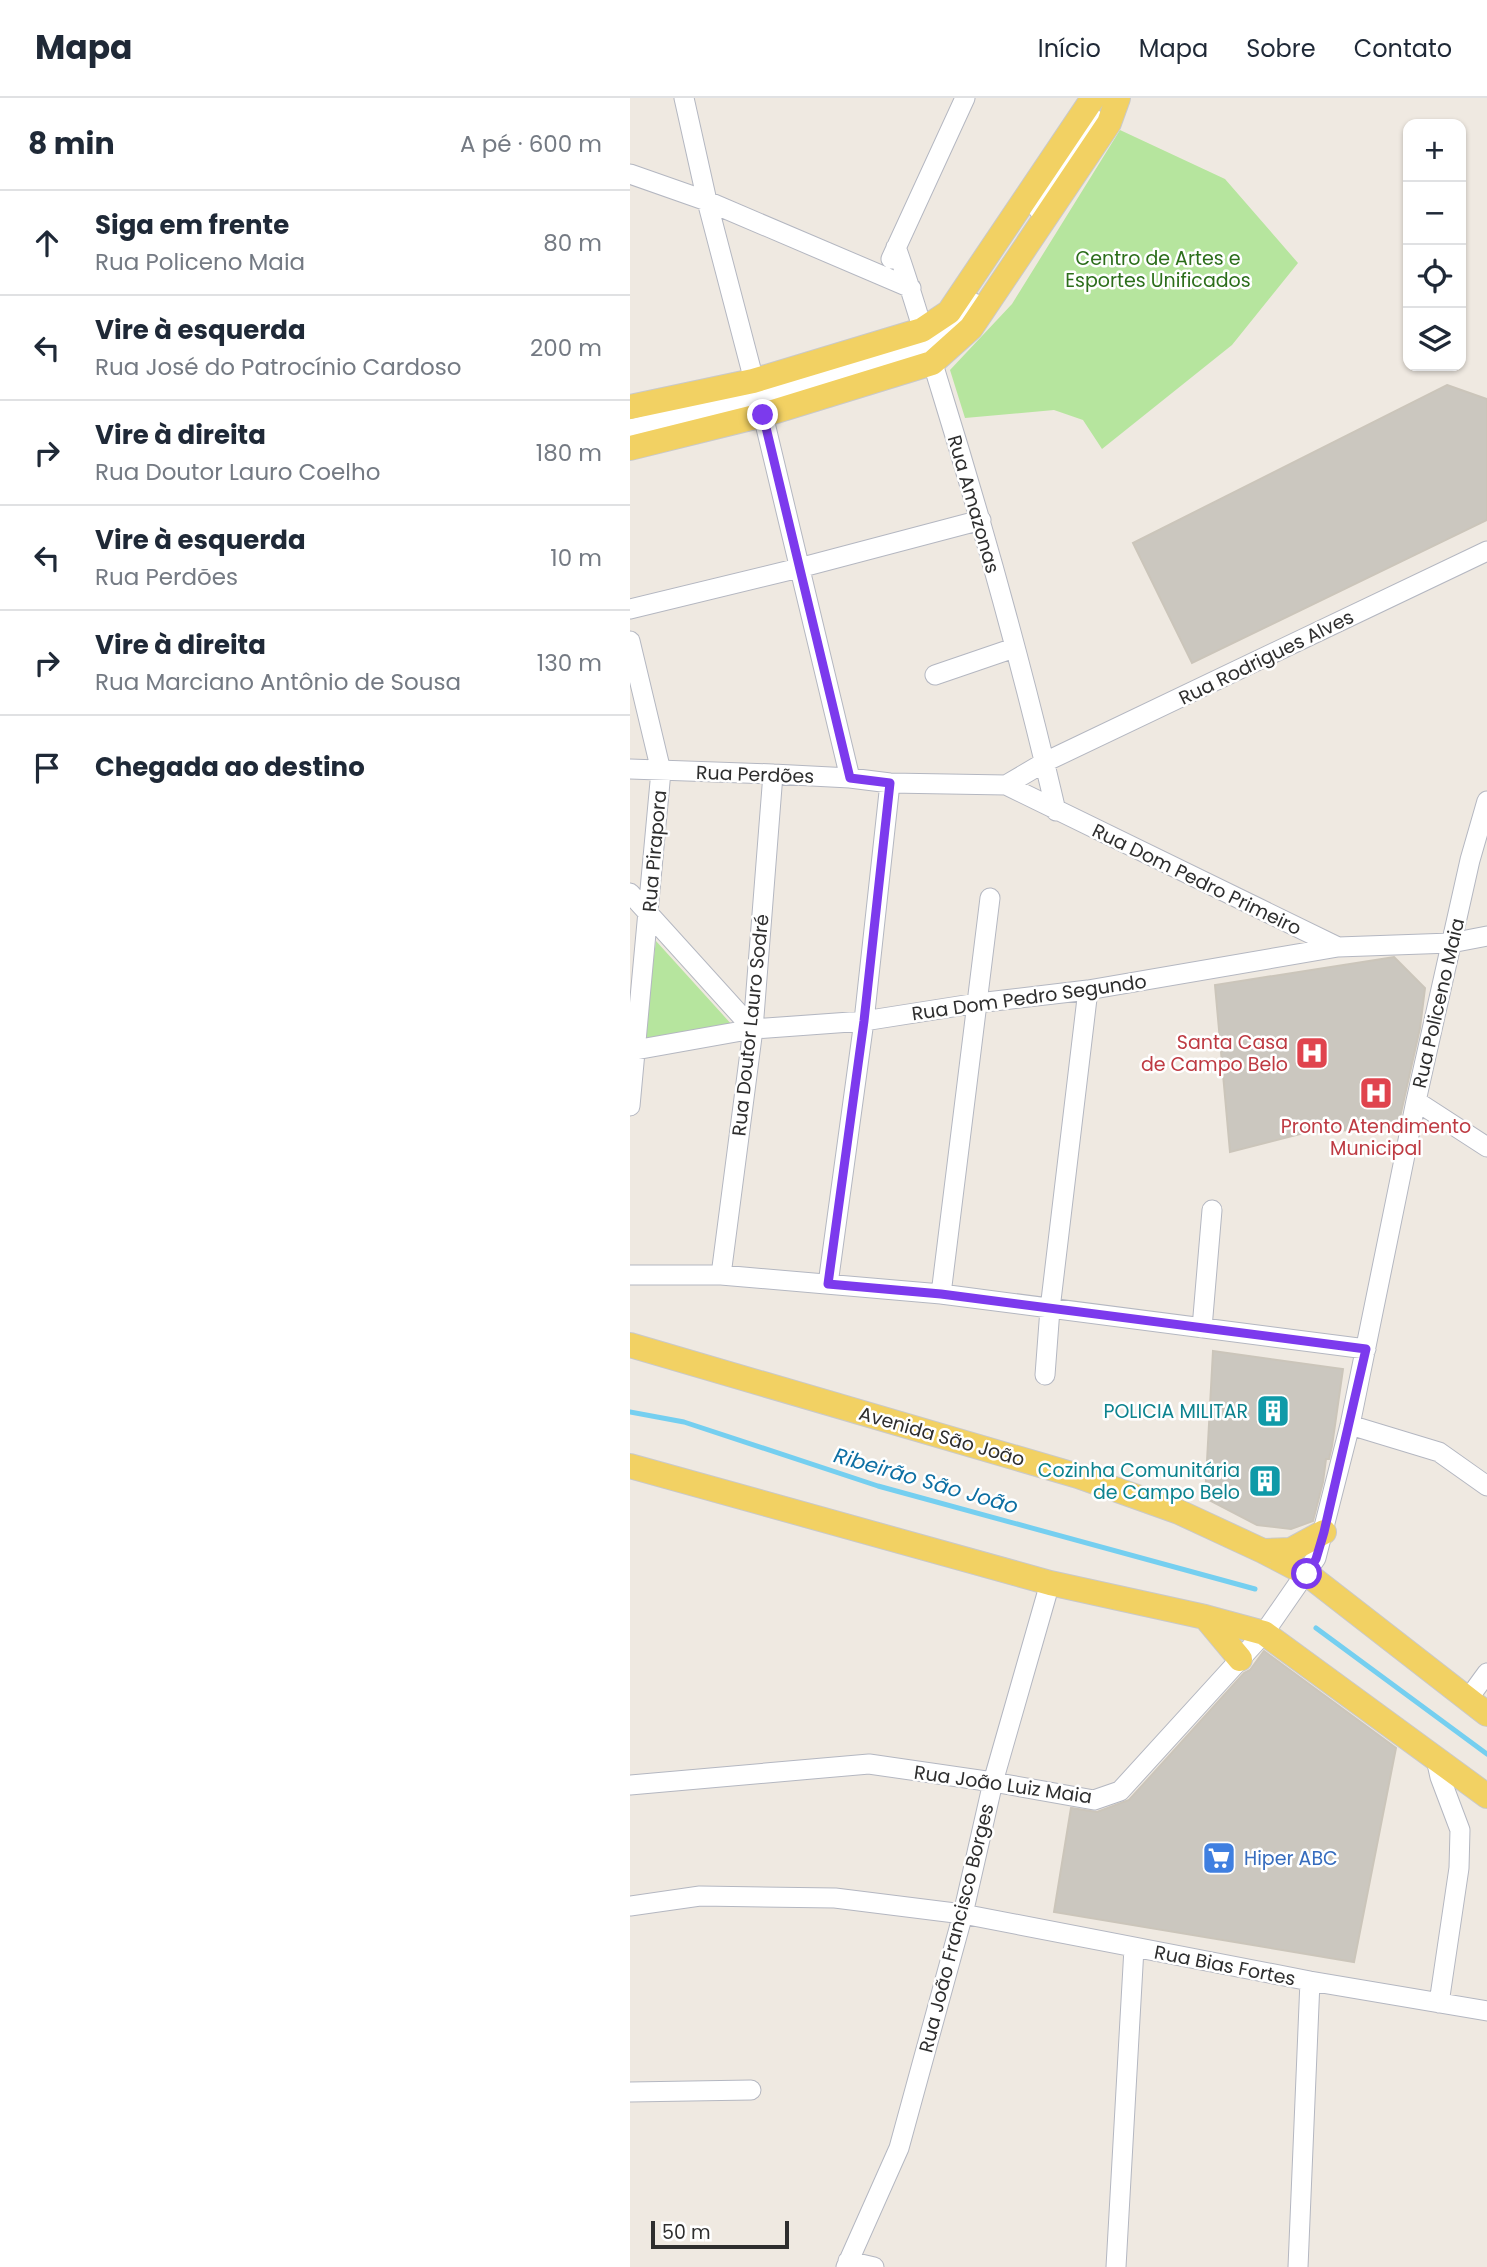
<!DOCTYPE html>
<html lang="pt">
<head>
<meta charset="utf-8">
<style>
  body { margin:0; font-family:Poppins,sans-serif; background:#f2f2f3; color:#1f2937 }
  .controls { position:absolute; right:21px; top:21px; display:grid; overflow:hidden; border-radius:14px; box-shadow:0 2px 5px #0004 }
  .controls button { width:63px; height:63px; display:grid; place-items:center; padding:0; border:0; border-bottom:2px solid #e0e1e3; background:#fff; color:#1f2937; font:35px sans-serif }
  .scale { position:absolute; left:21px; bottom:18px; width:138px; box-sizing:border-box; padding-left:7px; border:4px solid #2e2e2e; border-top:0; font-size:19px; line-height:24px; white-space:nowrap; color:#2e2e2e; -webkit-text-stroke:5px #fff; paint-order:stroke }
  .stop { position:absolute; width:21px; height:21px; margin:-16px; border:5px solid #7c3aed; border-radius:50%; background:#fff }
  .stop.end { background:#7c3aed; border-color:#fff; box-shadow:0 2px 7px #0008 }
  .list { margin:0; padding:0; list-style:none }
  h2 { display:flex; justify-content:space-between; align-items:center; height:91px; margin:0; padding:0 28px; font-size:30px }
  h2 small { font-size:23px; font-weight:400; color:#747a83 }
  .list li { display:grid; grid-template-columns:46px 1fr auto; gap:21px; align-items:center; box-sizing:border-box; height:105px; padding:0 28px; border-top:2px solid #e0e1e3 }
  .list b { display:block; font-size:26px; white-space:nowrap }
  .list p { margin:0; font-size:23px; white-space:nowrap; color:#747a83 }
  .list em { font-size:23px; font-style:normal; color:#747a83 }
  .icon { flex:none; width:38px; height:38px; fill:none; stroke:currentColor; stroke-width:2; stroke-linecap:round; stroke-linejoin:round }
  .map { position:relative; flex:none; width:857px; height:2169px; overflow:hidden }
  header { display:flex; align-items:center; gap:42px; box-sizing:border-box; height:98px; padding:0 35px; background:#fff; border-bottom:2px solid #e0e1e3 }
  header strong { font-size:33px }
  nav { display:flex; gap:38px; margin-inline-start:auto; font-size:24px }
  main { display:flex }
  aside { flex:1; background:#fff }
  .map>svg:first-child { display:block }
</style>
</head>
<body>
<header>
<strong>Mapa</strong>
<nav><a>Início</a><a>Mapa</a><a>Sobre</a><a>Contato</a></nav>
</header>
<main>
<aside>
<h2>8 min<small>A pé · 600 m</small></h2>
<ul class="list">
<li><svg class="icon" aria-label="ahead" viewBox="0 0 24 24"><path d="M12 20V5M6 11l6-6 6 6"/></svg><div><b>Siga em frente</b><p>Rua Policeno Maia</p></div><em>80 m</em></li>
<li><svg class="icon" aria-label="left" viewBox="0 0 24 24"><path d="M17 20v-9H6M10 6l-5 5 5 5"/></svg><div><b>Vire à esquerda</b><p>Rua José do Patrocínio Cardoso</p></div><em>200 m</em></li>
<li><svg class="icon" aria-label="right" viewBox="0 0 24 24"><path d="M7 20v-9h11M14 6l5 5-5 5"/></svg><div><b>Vire à direita</b><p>Rua Doutor Lauro Coelho</p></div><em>180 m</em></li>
<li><svg class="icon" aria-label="left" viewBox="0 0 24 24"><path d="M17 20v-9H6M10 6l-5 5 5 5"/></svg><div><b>Vire à esquerda</b><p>Rua Perdões</p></div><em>10 m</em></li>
<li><svg class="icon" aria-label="right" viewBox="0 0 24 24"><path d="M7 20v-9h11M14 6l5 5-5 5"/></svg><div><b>Vire à direita</b><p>Rua Marciano Antônio de Sousa</p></div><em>130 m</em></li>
<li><svg class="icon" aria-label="arrive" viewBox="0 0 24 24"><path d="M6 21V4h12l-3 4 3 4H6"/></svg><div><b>Chegada ao destino</b></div></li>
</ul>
</aside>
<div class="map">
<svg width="857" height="2169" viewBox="0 0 857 2169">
  <rect width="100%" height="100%" fill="#efe9e1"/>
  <path fill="#b6e59e" d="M 490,32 L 595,81 L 668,165 L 602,247 L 472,351 L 453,322 L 424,312 L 335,320 L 320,272 L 382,206 Z
    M 26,843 L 103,928 L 13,942 Z"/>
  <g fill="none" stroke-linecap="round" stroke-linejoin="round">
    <path stroke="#75cff0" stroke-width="5" d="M 0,1314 L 54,1324 L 248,1388 L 625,1491
      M 686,1530 L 857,1656"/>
  </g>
  <path fill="#cbc7bf" stroke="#cbc5ba" stroke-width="2" d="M 817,287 L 857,301 L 857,422 L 562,565 L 503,445 Z
    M 764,859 L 795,890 L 790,930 L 768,1028 L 670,1036 L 600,1054 L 585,887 Z
    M 583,1253 L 713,1271 L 702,1348 L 699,1361 L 696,1361 L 693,1384 L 683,1423 L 661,1431 L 627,1427 L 575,1400 Z
    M 634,1553 L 766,1650 L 724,1864 L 424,1814 L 441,1710 L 467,1714 L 499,1702 L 614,1575 L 620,1572 Z"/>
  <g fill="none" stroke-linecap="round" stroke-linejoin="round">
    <defs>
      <path id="minor" d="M 54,0 L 77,103 L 133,317 L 220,680
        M 0,76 L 77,103 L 281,190
        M 408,111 L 463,20
        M 266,149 C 283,196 296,244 311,292 C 354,431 393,571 426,713
        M 261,161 L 335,0
        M 0,331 L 103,305 L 298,251 L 333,221 L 344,205
        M 0,511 L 169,470 L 351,422
        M 0,543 L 31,673 L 0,1008
        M 305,577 L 384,550
        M 0,671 L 143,676 L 220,680 L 260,685 L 376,687 L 708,849
        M 376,687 L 415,664 L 857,453
        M 0,795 L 123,931 L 234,923 L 348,905 L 458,892 L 708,849 L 821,845 L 857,838
        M 0,953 L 123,931
        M 786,1003 L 857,1049
        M 0,1177 L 91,1177 L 311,1196 L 736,1251
        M 91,1177 L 123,931 L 143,676
        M 198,1186 L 234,923 L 260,685
        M 311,1196 L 360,800
        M 572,1230 L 582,1112
        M 415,1277 L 420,1211 L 458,892
        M 720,1327 L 809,1354 L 857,1388
        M 838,1601 L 857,1575
        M 806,1661 L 810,1679 L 830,1732 L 829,1770 L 809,1905
        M 0,1687 L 239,1666 L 363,1684 L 464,1702 L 490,1693 L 634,1535 L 686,1460 L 720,1327 L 786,1003 L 840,762 L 857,703
        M 0,1808 L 70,1798 L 205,1800 L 333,1816 L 680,1883 L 857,1913
        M 0,1994 L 121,1992
        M 218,2163 L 244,2169
        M 216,2169 L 269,2050 L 333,1816 L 363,1684 L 420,1485
        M 486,2169 L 504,1850
        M 668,2169 L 680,1883"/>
      <path id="major" d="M 0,309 L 123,283 L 292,232 L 319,214 L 463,0
        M 0,350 L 133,317 L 302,265 L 341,230 L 479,25 L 488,0
        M 0,1247 L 448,1378 L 549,1414 L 633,1453 L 677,1476 L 857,1616
        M 0,1368 L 420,1485 L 575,1519 L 634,1535 L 857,1698
        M 634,1453 L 661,1452 L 694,1434
        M 575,1519 L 610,1561"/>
    </defs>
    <use href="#minor" stroke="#b4b7c1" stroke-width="21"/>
    <use href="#major" stroke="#c9c9c9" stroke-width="26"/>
    <use href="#minor" stroke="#fff" stroke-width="19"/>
    <use href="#major" stroke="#f2d163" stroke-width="24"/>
  </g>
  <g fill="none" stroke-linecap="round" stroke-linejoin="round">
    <path stroke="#7c3aed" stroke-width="9" d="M 133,317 L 220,680 L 260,685 L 234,923 L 198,1186 L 311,1196 L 736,1251 L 694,1434 L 686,1461 L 677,1476"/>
  </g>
  <defs>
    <symbol id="hospital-square" viewBox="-11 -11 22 22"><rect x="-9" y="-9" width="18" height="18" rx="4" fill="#e0444e" stroke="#fff"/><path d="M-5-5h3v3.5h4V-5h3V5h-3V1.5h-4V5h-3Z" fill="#fff"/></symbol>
    <symbol id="building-square" viewBox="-11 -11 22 22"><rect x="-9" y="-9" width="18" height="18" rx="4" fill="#0f9aa8" stroke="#fff"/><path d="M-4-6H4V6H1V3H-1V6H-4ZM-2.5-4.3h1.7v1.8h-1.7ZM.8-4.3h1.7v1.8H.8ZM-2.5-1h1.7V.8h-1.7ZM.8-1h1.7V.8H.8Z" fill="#fff"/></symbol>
    <symbol id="supermarket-square" viewBox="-11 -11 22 22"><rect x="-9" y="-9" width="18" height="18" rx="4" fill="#3f7fe0" stroke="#fff"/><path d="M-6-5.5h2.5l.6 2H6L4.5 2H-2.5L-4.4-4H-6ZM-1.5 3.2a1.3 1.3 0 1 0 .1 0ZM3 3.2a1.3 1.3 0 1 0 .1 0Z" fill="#fff"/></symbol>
  </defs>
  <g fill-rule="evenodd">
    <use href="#hospital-square" x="663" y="936" width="38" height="38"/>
    <use href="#hospital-square" x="727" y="976" width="38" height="38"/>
    <use href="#building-square" x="624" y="1294" width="38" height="38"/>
    <use href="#building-square" x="616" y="1364" width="38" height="38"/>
    <use href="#supermarket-square" x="570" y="1741" width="38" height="38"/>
  </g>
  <g text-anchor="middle" stroke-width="5" stroke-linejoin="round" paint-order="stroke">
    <g font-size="19" fill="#2c6e1b" stroke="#fff">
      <text x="528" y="167">Centro de Artes e<tspan x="528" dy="22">Esportes Unificados</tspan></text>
    </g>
    <g font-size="19" fill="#2e2e2e" stroke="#fff">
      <text transform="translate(344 406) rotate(74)" y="7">Rua Amazonas</text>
      <text transform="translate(636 559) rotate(-26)" y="7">Rua Rodrigues Alves</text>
      <text transform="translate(125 676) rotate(2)" y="7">Rua Perdões</text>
      <text transform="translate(24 753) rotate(-85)" y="7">Rua Pirapora</text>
      <text transform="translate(567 781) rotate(26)" y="7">Rua Dom Pedro Primeiro</text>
      <text transform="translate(399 899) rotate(-8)" y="7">Rua Dom Pedro Segundo</text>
      <text transform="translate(808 905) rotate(-77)" y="7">Rua Policeno Maia</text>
      <text transform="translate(120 927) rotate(-84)" y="7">Rua Doutor Lauro Sodré</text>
      <text transform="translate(312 1338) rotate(16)" y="7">Avenida São João</text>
      <text transform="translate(373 1686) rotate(8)" y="7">Rua João Luiz Maia</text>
      <text transform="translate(326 1830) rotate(-76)" y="7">Rua João Francisco Borges</text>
      <text transform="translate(595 1867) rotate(11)" y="7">Rua Bias Fortes</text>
    </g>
    <g font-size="19" fill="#be3a42" stroke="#fff" text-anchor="end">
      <text x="658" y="951">Santa Casa<tspan x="658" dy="22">de Campo Belo</tspan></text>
      <text x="746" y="1035" text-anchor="middle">Pronto Atendimento<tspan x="746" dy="22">Municipal</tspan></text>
    </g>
    <g font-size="19" fill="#0d838f" stroke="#fff" text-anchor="end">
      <text x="618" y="1320">POLICIA MILITAR</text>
      <text x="610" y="1379">Cozinha Comunitária<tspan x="610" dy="22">de Campo Belo</tspan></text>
    </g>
    <g font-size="19" fill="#366cbe" stroke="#fff" text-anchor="start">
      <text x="614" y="1767">Hiper ABC</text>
    </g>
    <g font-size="21" font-style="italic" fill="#0d6fa3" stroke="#fff">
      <text transform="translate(296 1383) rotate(16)" y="7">Ribeirão São João</text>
    </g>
  </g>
</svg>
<div class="controls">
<button>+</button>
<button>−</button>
<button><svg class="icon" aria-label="locate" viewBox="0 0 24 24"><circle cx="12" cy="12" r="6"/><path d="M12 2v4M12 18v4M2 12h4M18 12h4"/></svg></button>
<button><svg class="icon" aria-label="layers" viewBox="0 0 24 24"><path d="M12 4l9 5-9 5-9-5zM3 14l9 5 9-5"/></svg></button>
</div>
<div class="scale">50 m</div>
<div class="stop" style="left:677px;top:1476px"></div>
<div class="stop end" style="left:133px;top:317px"></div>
</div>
</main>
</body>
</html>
